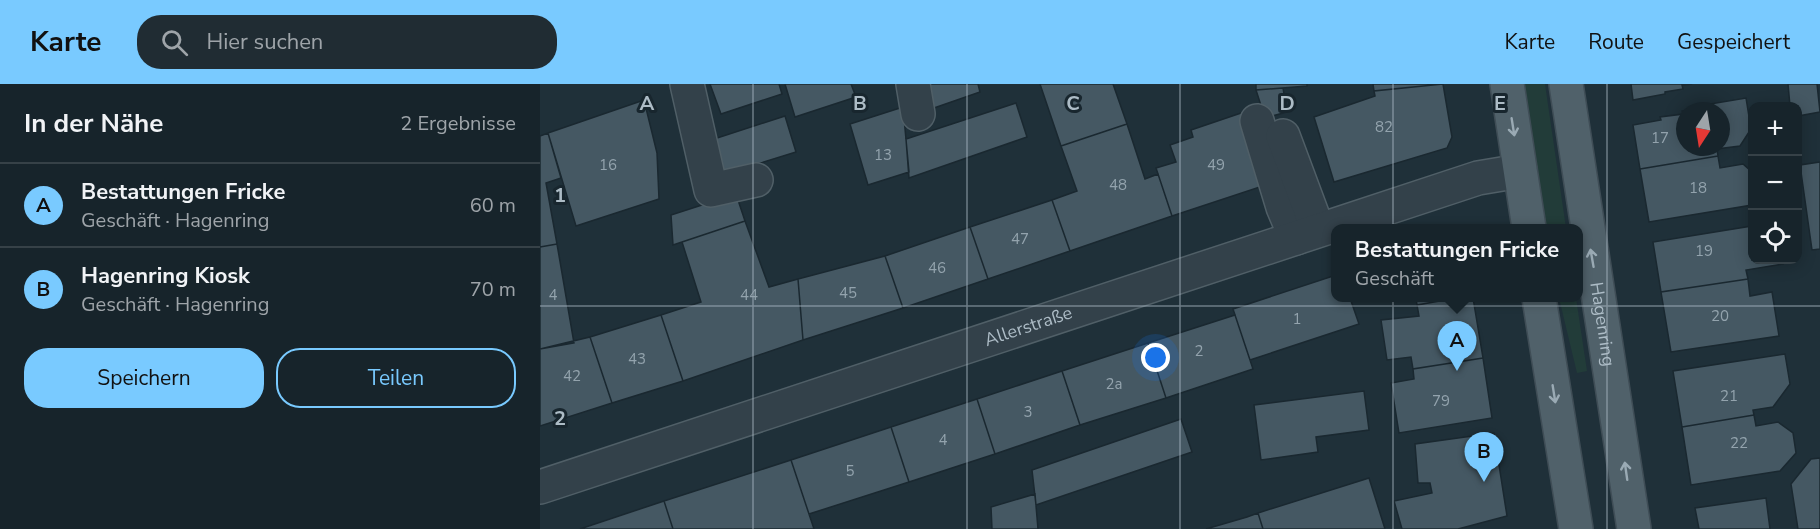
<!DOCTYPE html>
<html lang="de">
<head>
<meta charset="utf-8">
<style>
  body { margin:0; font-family:"Nunito Sans",sans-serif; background:#202c33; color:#f1f3f6 }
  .controls { position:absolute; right:18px; top:18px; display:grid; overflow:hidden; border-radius:12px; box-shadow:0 3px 15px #0003 }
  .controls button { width:54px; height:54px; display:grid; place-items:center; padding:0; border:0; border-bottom:2px solid #364147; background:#17242b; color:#f1f3f6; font:30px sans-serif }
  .compass { position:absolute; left:1136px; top:18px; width:54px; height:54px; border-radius:50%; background:#17242b; box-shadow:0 3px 15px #0003; rotate:192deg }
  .you { position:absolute; left:616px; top:274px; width:21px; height:21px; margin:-15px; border:4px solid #fff; border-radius:50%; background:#1a73e8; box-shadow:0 0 0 9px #1a73e833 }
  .badge { display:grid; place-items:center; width:39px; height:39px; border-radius:50%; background:#79caff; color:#111; font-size:20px; font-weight:700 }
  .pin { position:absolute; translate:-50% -50px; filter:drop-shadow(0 2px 3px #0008) }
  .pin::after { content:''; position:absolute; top:32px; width:21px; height:18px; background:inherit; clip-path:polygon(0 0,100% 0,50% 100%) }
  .popup { position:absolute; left:791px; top:140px; width:252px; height:78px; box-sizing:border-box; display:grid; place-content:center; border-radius:12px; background:#17242b; filter:drop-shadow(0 2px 4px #0005); font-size:20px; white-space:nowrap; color:#9ea4a9 }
  .popup b { font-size:22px; color:#f1f3f6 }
  .popup::after { content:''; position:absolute; left:50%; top:100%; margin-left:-12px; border:12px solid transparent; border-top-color:#17242b }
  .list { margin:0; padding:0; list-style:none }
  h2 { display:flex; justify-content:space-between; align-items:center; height:78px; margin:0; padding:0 24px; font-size:26px }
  h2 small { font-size:20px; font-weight:400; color:#9ea4a9 }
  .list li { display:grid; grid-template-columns:39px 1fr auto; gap:18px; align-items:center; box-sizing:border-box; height:84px; padding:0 24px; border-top:2px solid #364147 }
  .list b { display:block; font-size:22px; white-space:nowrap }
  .list p { margin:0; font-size:20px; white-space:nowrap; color:#9ea4a9 }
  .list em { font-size:20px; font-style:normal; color:#9ea4a9 }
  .actions { display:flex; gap:12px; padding:18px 24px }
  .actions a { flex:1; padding:14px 0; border:2px solid #79caff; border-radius:24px; text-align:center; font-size:21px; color:#79caff }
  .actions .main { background:#79caff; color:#111 }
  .icon { flex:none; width:33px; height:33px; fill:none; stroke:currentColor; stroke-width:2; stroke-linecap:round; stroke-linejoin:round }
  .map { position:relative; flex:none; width:1280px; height:445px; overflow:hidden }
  header { display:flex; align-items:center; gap:36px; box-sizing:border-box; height:84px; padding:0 30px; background:#79caff; color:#111 }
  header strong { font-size:28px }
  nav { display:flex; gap:33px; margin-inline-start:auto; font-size:21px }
  .search { width:420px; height:54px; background:#202c33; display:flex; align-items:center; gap:15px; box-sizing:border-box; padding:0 21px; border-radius:24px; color:#9ea4a9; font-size:22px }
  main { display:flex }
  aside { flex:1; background:#17242b }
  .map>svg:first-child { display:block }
</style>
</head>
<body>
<header>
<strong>Karte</strong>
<div class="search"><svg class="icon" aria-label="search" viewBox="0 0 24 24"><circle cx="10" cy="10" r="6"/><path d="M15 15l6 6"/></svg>Hier suchen</div>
<nav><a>Karte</a><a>Route</a><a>Gespeichert</a></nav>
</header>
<main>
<aside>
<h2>In der Nähe<small>2 Ergebnisse</small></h2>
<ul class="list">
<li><span class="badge">A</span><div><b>Bestattungen Fricke</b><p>Geschäft · Hagenring</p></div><em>60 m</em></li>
<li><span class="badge">B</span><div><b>Hagenring Kiosk</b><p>Geschäft · Hagenring</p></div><em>70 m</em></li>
</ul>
<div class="actions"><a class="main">Speichern</a><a>Teilen</a></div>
</aside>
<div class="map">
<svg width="1280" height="445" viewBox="0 0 1280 445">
  <rect width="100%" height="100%" fill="#1f3039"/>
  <path fill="#223c39" d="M 984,0 L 1005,0 L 1026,144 L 1005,144 Z
    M 1019,214 L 1036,214 L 1047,287 L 1037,289 Z"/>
  <path fill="#455863" stroke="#1a2830" stroke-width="1.5" fill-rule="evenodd" d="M 170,0 L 239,0 L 242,10 L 181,30 Z
    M 245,0 L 311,0 L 316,13 L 255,33 Z
    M 386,0 L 438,0 L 440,8 L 394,24 Z
    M 500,0 L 573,0 L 587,40 L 521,62 Z
    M 716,0 L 767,0 L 767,2 L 716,6 Z
    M 833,0 L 903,0 L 834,7 Z
    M 903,0 L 912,53 L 907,64 L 794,98 L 774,33 L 835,12 L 834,7 Z
    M 1091,0 L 1152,0 L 1142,1 L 1143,5 L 1125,8 L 1125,10 L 1093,16 Z
    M 1248,0 L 1277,0 L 1280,28 L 1258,32 L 1258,22 L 1250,22 Z
    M 743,4 L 747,28 L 725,34 L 716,6 Z
    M 1206,14 L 1211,45 L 1200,62 L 1177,65 L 1178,72 L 1100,85 L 1093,41 L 1121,36 L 1120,33 L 1143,30 L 1142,27 L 1159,24 L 1158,22 ZM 1145,27 L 1181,27 L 1181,63 L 1145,63 Z
    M 104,16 L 117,69 L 119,115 L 36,142 L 8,49 Z
    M 476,19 L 487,53 L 369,94 L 366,55 Z
    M 363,23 L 369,88 L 328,101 L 310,40 Z
    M 707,27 L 732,99 L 632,132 L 616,84 L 636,78 L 630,61 L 653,53 L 651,46 Z
    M 245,32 L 256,68 L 185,90 L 174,55 Z
    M 587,40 L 605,95 L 618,90 L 632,132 L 530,167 L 512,116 L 537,107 L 521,62 Z
    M 8,49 L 21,94 L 6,99 L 17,160 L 0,163 L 0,52 Z
    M 1178,72 L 1180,84 L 1203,80 L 1212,88 L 1212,121 L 1109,138 L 1100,85 Z
    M 1280,78 L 1280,165 L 1272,166 L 1260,81 Z
    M 196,110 L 205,137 L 133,161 L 131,131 Z
    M 512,116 L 530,167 L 448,195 L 430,143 Z
    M 205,137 L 229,203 L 258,195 L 263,256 L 143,297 L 121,231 L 161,218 L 142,158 Z
    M 1212,142 L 1212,176 L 1242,176 L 1243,180 L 1206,186 L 1208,195 L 1121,208 L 1113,158 Z
    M 430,143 L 448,195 L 363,224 L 345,172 Z
    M 17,160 L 34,259 L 0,265 L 0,163 Z
    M 345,172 L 363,224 L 263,256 L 258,195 Z
    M 796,191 L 796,214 L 810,214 L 819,240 L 710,276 L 693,225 Z
    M 1208,195 L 1210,212 L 1232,208 L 1239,252 L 1131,268 L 1121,208 Z
    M 876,214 L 916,214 L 877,221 Z
    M 916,214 L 933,214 L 943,274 L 873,285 L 871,273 L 847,276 L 841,236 L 879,232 L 877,221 Z
    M 121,231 L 143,297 L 72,319 L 50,253 Z
    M 695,231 L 713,285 L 626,314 L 608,259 Z
    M 50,253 L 72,319 L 0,342 L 0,265 Z
    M 608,259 L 626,314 L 540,341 L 522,287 Z
    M 1245,270 L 1250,300 L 1233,323 L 1213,326 L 1214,331 L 1142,343 L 1133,287 Z
    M 943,274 L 952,334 L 859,349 L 851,299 L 874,295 L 873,285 Z
    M 522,287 L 540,341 L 455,370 L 437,315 Z
    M 824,307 L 829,346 L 776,353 L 778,368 L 721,376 L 714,321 Z
    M 437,315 L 455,370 L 369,398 L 351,343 Z
    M 1214,331 L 1216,342 L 1238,338 L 1253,349 L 1256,369 L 1240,387 L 1151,401 L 1142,343 Z
    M 641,335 L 652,368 L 496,421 L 492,386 Z
    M 351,343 L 369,398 L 269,430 L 251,376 Z
    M 954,349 L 967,432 L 918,445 L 862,445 L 854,417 L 892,409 L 890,399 L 878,399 L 875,360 Z
    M 1280,374 L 1280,445 L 1258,445 L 1251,400 L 1271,375 Z
    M 251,376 L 274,445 L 133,445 L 124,417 Z
    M 829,394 L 845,445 L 723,445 L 718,429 Z
    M 495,410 L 498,445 L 452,445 L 451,423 Z
    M 1226,414 L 1230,445 L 1159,445 L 1155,424 Z
    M 124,417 L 133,445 L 40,445 Z
    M 718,429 L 723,445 L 666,445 L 707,433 Z"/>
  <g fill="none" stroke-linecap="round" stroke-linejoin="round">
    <defs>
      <g id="minor">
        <path d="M 147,0 L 171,106 L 216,96"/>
        <path d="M 373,0 L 378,30"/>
        <path d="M 717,37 L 743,123 L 756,154"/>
        <path d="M 743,52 L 778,146"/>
        <path id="s1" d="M 0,403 L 938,94 L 980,87"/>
      </g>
      <g id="major">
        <path d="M 967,0 L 989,144"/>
        <path id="s2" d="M 1026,0 L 1094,445"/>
        <path d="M 999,214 L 1036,445"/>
      </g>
    </defs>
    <use href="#minor" stroke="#505f67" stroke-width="36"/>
    <use href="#major" stroke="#3f4d56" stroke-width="36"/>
    <use href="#minor" stroke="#33414a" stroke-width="33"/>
    <use href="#major" stroke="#50616a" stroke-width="33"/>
  </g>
  <defs><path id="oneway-shaft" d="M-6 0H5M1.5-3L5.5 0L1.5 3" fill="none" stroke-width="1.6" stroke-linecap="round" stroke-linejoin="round" transform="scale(1.5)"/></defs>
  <g stroke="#9aaab4">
    <use href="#oneway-shaft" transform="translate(973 43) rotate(81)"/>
    <use href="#oneway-shaft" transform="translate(1052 174) rotate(-100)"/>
    <use href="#oneway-shaft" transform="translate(1014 310) rotate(81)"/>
    <use href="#oneway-shaft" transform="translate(1086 387) rotate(-98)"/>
  </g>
  <path fill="none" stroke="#adbcc6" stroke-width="1.5" stroke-opacity="0.55" d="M 213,0 L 213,445M 427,0 L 427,445M 640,0 L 640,445M 853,0 L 853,445M 1067,0 L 1067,445M 0,222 L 1280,222"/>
  <g text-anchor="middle" stroke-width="6" stroke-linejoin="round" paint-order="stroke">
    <g font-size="15" fill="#93a3ad">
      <text x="844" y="48">82</text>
      <text x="1120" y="59">17</text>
      <text x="343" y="76">13</text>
      <text x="68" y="86">16</text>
      <text x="676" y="86">49</text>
      <text x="578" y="106">48</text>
      <text x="1158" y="109">18</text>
      <text x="480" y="160">47</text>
      <text x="1164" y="172">19</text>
      <text x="397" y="189">46</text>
      <text x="308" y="214">45</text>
      <text x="13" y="216">4</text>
      <text x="209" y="216">44</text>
      <text x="1180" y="237">20</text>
      <text x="757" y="240">1</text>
      <text x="659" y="272">2</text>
      <text x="97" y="280">43</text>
      <text x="32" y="297">42</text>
      <text x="574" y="305">2a</text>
      <text x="1189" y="317">21</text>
      <text x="901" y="322">79</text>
      <text x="488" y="333">3</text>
      <text x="403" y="361">4</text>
      <text x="1199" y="364">22</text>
      <text x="310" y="392">5</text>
    </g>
    <g font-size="18" fill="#adbcc6" stroke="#18262e">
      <text dy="6" stroke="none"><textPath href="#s2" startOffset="243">Hagenring</textPath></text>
      <text dy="6" stroke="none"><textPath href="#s1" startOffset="514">Allerstraße</textPath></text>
    </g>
  </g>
  <g font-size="20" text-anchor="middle" font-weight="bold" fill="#adbcc6" stroke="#18262e" stroke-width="6" stroke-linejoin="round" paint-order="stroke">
    <text x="107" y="26">A</text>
    <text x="320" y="26">B</text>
    <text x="533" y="26">C</text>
    <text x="747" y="26">D</text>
    <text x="960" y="26">E</text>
    <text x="20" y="118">1</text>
    <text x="20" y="341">2</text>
  </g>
</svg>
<div class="controls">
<button>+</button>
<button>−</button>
<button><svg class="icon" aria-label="locate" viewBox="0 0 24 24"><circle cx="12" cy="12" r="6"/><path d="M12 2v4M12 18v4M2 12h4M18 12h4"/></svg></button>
</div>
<svg class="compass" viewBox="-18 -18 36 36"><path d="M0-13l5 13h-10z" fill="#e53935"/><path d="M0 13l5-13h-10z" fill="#9ea4a9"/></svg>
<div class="you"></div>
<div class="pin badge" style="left:917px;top:287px">A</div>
<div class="popup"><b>Bestattungen Fricke</b>Geschäft</div>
<div class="pin badge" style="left:944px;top:398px">B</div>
</div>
</main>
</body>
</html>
